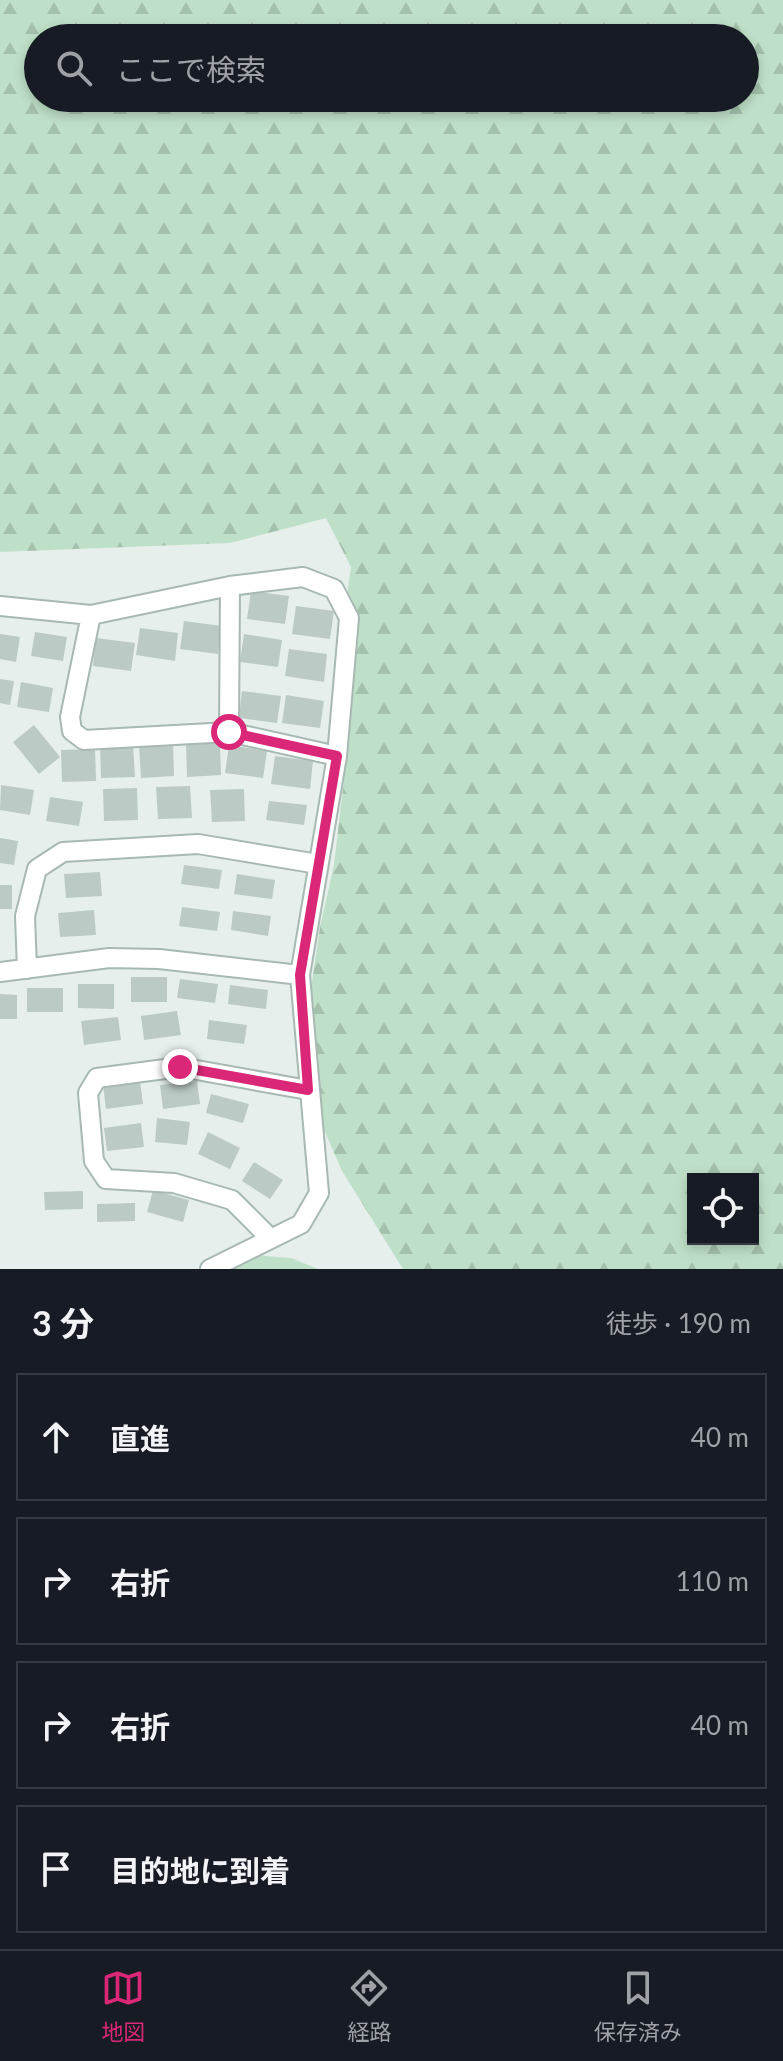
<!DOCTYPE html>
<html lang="ja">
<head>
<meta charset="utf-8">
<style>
  body { margin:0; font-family:Lato,"Noto Sans JP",sans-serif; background:#20242c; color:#f1f3f6 }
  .controls { position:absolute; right:24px; bottom:24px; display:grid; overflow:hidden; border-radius:0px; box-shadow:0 4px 12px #0003 }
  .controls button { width:72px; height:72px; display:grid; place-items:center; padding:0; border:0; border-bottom:2px solid #363941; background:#171b24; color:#f1f3f6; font:40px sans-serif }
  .stop { position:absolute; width:24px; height:24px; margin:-18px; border:6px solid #db2777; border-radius:50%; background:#fff }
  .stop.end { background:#db2777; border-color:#fff; box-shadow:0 2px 8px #0008 }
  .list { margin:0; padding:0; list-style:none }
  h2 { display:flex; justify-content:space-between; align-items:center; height:104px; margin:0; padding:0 32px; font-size:34px }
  h2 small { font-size:26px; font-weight:400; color:#9ea1a6 }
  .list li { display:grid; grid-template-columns:52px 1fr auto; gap:24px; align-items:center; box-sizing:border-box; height:128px; margin:0 16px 16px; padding:0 16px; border:2px solid #363941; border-radius:0px }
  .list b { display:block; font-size:30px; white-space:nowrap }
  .list em { font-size:26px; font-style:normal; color:#9ea1a6 }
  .icon { flex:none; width:44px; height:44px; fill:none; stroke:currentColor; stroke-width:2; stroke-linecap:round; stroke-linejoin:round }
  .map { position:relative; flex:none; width:783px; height:1269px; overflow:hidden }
  .search { position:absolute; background:#171b24; box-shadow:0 4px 12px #0003; left:24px; right:24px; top:24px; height:88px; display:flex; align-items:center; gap:20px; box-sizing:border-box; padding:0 28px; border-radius:44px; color:#9ea1a6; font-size:30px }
  .sheet { height:680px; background:#171b24 }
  nav { display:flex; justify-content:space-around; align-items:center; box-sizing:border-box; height:112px; border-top:2px solid #363941; background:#171b24; font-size:22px; color:#9ea1a6 }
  nav a { display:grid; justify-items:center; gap:4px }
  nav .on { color:#db2777 }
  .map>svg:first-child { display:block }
</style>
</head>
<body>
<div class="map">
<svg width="783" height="1269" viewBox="0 0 783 1269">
  <defs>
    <pattern id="forest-firs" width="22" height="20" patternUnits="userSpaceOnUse" patternTransform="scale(2)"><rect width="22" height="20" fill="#bfe0c8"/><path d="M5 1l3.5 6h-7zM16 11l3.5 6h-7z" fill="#a4c1ad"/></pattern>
  </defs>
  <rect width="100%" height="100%" fill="#e6efeb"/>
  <path fill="url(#forest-firs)" fill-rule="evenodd" d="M 0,0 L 783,0 L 783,1269 L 403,1269 L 342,1171 L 318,1116 L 306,1023 L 320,927 L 334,865 L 347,755 L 343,622 L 351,567 L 326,518 L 230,543 L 0,552 ZM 38,38 L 745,38 L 745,98 L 38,98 ZM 693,1179 L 753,1179 L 753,1239 L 693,1239 Z"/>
  <path fill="#bfe0c8" d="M 254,1255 L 291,1258 L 318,1269 L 228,1269 Z"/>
  <path fill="#bbcac4" d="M 251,591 L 289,596 L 285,624 L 247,619 Z
    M 296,606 L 334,611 L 330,639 L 292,634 Z
    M 184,621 L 222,626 L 218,654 L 180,649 Z
    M 140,628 L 178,633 L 175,661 L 136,655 Z
    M 35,632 L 67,637 L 63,661 L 31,656 Z
    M 0,634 L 20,637 L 16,662 L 0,659 Z
    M 244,634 L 282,640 L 278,667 L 240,662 Z
    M 96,638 L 135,643 L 131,671 L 93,666 Z
    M 289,649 L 327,654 L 324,682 L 285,676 Z
    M 0,679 L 14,681 L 10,705 L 0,703 Z
    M 21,682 L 53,688 L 49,712 L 17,707 Z
    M 242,691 L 281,696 L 277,723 L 239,718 Z
    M 286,695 L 324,701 L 320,728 L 282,723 Z
    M 34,725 L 60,757 L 39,774 L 13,742 Z
    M 220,743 L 221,775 L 187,777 L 186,744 Z
    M 133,744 L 135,777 L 101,778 L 100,745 Z
    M 173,744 L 174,776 L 141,778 L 139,745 Z
    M 229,745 L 267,751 L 263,778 L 225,773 Z
    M 95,749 L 96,781 L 62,782 L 61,750 Z
    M 275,756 L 313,761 L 310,789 L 271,784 Z
    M 1,785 L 34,790 L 30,815 L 0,810 Z
    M 190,786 L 192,818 L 158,819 L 156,787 Z
    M 137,788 L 138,820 L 104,821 L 103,789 Z
    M 244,789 L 245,821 L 212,822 L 210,790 Z
    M 50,797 L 83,802 L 79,826 L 46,821 Z
    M 269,801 L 307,805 L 304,825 L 266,820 Z
    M 0,838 L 18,841 L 14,865 L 0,863 Z
    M 184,865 L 222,870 L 219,889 L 181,884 Z
    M 100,872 L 102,896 L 66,898 L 64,874 Z
    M 237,874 L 275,880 L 272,899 L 234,894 Z
    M 0,885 L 12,885 L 12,909 L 0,909 Z
    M 182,907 L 220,912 L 217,931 L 179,926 Z
    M 94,910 L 96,935 L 60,937 L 58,913 Z
    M 233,911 L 271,916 L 268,936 L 231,930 Z
    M 131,977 L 167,977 L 167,1002 L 131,1002 Z
    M 180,979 L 218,984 L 215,1003 L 177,998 Z
    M 78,984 L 114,984 L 114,1009 L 78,1008 Z
    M 230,985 L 268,990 L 266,1009 L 228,1004 Z
    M 27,988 L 63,988 L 63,1012 L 27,1012 Z
    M 0,994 L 17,995 L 17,1019 L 0,1019 Z
    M 177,1011 L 181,1035 L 144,1040 L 141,1016 Z
    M 118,1017 L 121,1040 L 84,1045 L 81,1021 Z
    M 209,1020 L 247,1025 L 244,1044 L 207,1039 Z
    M 140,1081 L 143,1104 L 106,1109 L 103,1085 Z
    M 197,1081 L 200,1104 L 163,1109 L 160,1085 Z
    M 211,1094 L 249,1104 L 243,1123 L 206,1113 Z
    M 157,1118 L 190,1122 L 187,1145 L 155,1142 Z
    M 141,1123 L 144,1147 L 107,1151 L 104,1128 Z
    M 208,1132 L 240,1148 L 230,1169 L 198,1154 Z
    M 254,1162 L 283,1180 L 270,1199 L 242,1181 Z
    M 153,1190 L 189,1200 L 183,1222 L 147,1212 Z
    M 83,1191 L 83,1209 L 45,1210 L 44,1192 Z
    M 135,1203 L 135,1221 L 97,1222 L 97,1204 Z"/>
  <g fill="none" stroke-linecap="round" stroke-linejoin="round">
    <defs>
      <path id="street" d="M 0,606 L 91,615 L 230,586 L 303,577 L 334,589 L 349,618 L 337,756 L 300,975 L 319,1193 L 301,1224 L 210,1269
        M 91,615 L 70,717 L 72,731 L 84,740 L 229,732 L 337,756
        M 229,732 L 230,586
        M 27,969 L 25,916 L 37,869 L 63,852 L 198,844 L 318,864
        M 0,972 L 109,958 L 159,959 L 300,975
        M 270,1238 L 232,1200 L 174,1183 L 106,1179 L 94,1161 L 88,1093 L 97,1078 L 180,1067 L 308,1090"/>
    </defs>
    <use href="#street" stroke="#a8b8b2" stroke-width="22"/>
    <use href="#street" stroke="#fff" stroke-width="18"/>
  </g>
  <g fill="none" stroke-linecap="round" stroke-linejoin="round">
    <path stroke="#db2777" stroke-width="10" d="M 180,1067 L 308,1090 L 300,975 L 337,756 L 229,732"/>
  </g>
</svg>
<div class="controls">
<button><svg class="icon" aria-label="locate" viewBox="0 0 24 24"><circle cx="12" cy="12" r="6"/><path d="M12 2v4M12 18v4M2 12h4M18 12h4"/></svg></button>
</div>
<div class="stop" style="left:229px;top:732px"></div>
<div class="stop end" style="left:180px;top:1067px"></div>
<div class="search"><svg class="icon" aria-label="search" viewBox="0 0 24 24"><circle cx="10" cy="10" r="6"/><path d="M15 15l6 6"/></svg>ここで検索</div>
</div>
<section class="sheet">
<h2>3 分<small>徒歩 · 190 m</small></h2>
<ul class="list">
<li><svg class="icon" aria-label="ahead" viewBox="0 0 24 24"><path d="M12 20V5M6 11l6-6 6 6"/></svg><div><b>直進</b></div><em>40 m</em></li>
<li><svg class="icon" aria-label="right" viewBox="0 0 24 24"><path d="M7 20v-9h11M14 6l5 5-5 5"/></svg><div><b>右折</b></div><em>110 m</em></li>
<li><svg class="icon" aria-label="right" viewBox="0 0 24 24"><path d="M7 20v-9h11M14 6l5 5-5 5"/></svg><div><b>右折</b></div><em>40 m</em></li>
<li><svg class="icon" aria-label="arrive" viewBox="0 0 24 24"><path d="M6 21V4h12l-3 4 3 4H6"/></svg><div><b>目的地に到着</b></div></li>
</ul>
</section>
<nav>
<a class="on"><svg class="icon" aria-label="map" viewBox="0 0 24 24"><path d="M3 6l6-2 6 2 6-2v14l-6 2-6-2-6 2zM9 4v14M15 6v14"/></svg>地図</a>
<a><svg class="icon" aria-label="directions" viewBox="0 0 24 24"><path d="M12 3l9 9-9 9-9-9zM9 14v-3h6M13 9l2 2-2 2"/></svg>経路</a>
<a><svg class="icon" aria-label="saved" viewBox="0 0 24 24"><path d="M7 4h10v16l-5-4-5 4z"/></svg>保存済み</a>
</nav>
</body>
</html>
